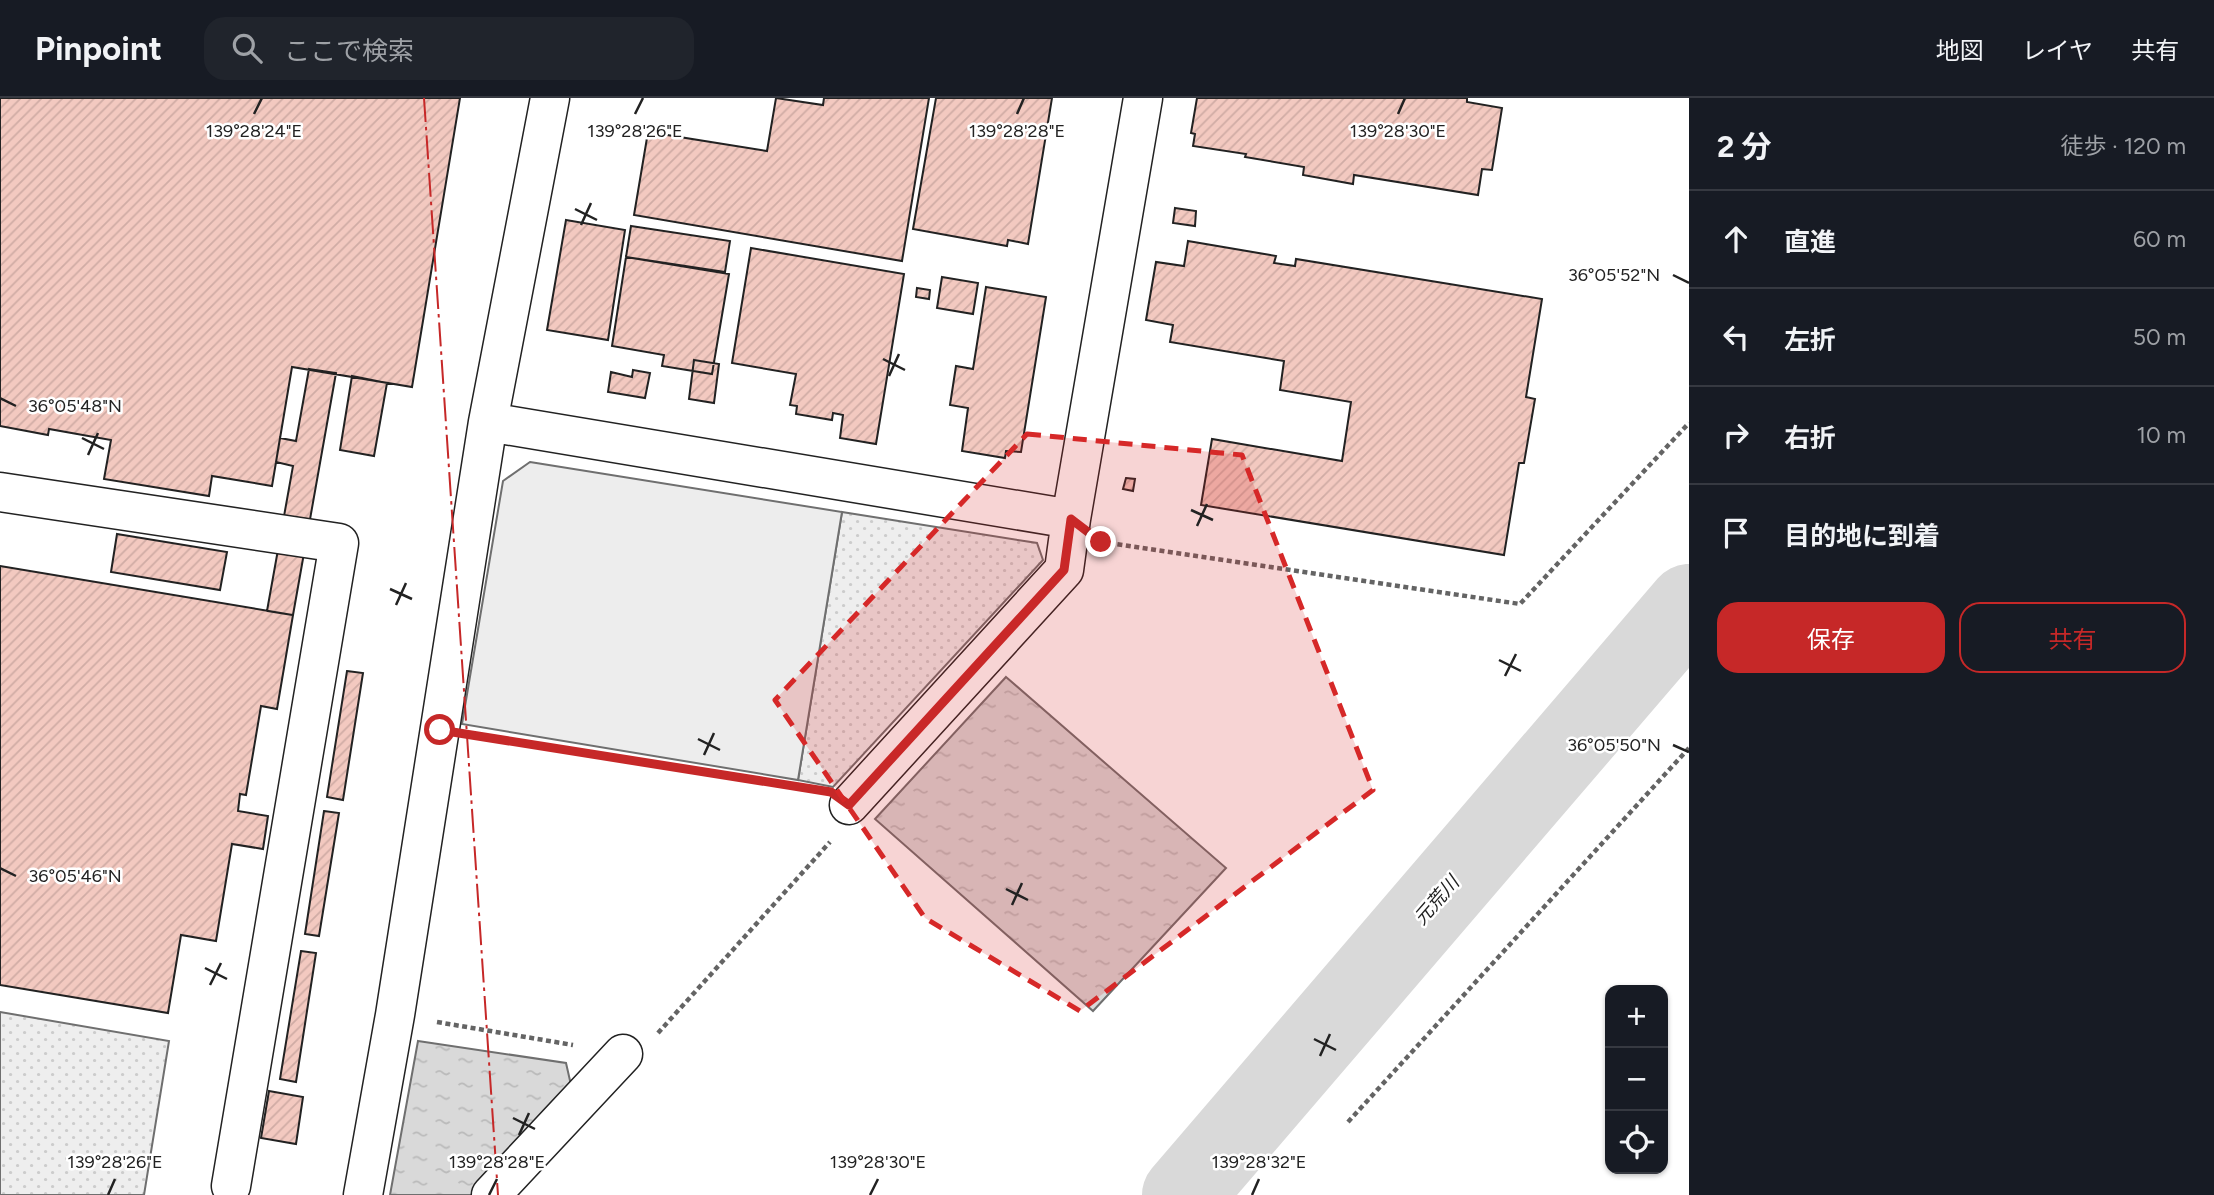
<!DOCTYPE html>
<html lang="ja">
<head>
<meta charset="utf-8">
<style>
  body { margin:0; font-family:Figtree,"Noto Sans JP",sans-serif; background:#20242c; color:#f1f3f6 }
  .controls { position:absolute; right:21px; bottom:21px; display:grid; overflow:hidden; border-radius:14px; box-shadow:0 2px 5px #0004 }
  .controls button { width:63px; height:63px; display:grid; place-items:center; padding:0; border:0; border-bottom:2px solid #363941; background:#171b24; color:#f1f3f6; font:35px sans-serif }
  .stop { position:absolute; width:21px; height:21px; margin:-16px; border:5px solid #c62828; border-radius:50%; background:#fff }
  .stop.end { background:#c62828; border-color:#fff; box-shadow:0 2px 7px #0008 }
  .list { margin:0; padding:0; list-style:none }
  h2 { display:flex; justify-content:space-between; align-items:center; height:91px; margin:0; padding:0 28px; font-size:30px }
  h2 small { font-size:23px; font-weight:400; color:#9ea1a6 }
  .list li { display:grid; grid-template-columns:46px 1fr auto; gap:21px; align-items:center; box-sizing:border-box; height:98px; padding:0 28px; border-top:2px solid #363941 }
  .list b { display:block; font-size:26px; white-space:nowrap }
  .list em { font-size:23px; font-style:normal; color:#9ea1a6 }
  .actions { display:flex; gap:14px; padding:21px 28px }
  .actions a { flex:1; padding:16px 0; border:2px solid #c62828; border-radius:21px; text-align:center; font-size:24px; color:#c62828 }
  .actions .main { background:#c62828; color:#fff }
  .icon { flex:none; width:38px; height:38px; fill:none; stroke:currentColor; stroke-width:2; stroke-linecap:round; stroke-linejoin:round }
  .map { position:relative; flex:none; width:1689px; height:1097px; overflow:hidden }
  header { display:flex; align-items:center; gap:42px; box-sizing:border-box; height:98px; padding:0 35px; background:#171b24; border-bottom:2px solid #363941 }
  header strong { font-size:33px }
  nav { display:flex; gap:38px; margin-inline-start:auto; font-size:24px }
  .search { width:490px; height:63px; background:#20242c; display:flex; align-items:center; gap:18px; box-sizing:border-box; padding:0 24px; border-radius:21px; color:#9ea1a6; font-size:26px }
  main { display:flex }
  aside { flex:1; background:#171b24 }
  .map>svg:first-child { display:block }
</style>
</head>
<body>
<header>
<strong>Pinpoint</strong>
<div class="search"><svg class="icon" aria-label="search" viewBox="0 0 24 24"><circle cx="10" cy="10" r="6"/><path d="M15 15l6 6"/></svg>ここで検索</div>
<nav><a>地図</a><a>レイヤ</a><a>共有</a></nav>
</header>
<main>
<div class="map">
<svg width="1689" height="1097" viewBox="0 0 1689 1097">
  <defs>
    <pattern id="grass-dots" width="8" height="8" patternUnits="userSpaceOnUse" patternTransform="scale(1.75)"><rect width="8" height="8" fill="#eee"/><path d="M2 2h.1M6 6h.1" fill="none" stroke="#ccc" stroke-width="1.8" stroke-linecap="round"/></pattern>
    <pattern id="water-ripples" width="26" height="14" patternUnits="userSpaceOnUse" patternTransform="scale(1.75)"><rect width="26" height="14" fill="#d9d9d9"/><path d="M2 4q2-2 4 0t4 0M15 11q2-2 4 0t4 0" fill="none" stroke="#bababa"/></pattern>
    <pattern id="building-hatch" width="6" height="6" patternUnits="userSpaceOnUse" patternTransform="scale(1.75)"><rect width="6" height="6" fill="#f3c9c0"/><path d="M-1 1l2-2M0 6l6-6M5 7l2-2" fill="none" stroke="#d0aca5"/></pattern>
  </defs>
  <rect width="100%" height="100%" fill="#fff"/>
  <path fill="url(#grass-dots)" stroke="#6f6f6f" stroke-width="2" d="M 842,414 L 1037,445 L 1043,462 L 833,689 L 798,682 Z
    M 0,914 L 169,943 L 144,1097 L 0,1097 Z"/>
  <path fill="#ededed" stroke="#6f6f6f" stroke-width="2" d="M 530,364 L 842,414 L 798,682 L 462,626 L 503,383 Z"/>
  <path fill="url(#water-ripples)" stroke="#6f6f6f" stroke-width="2" d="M 1006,579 L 1226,770 L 1093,913 L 875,721 Z
    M 418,943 L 566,965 L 571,987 L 471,1097 L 390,1097 Z"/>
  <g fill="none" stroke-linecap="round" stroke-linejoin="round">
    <path stroke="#d9d9d9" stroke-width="82" d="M 1183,1097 L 1689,507"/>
  </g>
  <path fill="url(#building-hatch)" stroke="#222" stroke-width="2" d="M 0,0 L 460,0 L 412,289 L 292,269 L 272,388 L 212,378 L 209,398 L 104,381 L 111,342 L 49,331 L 48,337 L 0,328 Z
    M 776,0 L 823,7 L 824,0 L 929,0 L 902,163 L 634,117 L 648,34 L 767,53 Z
    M 936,0 L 1052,0 L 1028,146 L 1008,142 L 1007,148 L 913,131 Z
    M 1197,0 L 1467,0 L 1467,4 L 1502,10 L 1492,72 L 1482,71 L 1478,97 L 1354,77 L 1353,86 L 1303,77 L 1304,69 L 1245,59 L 1246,56 L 1193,48 L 1195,36 L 1191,35 Z
    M 1175,110 L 1196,113 L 1195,128 L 1173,125 Z
    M 566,122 L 625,132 L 608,242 L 547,232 Z
    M 631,128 L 730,143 L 725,174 L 626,159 Z
    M 1188,143 L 1276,158 L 1274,165 L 1295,168 L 1296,161 L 1542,201 L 1526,299 L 1535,301 L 1524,365 L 1519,365 L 1504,457 L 1201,407 L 1212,341 L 1342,363 L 1351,304 L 1280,292 L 1284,263 L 1170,244 L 1173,227 L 1146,222 L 1156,164 L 1184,168 Z
    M 751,150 L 904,176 L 876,346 L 840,340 L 843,317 L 833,315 L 832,322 L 796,316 L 797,308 L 790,307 L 796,276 L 732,265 Z
    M 626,159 L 729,176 L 712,276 L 662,268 L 664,257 L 612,248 Z
    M 942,179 L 978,185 L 973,216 L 937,210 Z
    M 986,189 L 1046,199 L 1021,354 L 1006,353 L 1005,360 L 962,353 L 968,310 L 950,307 L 956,268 L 973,271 Z
    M 917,190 L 930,192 L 929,201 L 916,199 Z
    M 694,262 L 719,266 L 714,305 L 689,301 Z
    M 309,271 L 336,275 L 293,517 L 267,513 L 293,368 L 276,364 L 280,340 L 296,343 Z
    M 633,272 L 650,275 L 645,300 L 608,294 L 611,274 L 632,279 Z
    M 352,278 L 387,285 L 374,358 L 340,352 Z
    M 1126,380 L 1135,381 L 1133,393 L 1123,391 Z
    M 117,436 L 227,454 L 220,492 L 111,474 Z
    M 0,468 L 293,517 L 277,611 L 261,608 L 246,697 L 240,696 L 238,713 L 268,718 L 263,751 L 232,746 L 216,843 L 181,837 L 168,915 L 0,887 Z
    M 347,573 L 363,575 L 343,702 L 327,699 Z
    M 324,713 L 339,715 L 319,838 L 305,836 Z
    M 301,853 L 316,855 L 296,984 L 280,981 Z
    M 269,993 L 303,999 L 296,1046 L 261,1040 Z"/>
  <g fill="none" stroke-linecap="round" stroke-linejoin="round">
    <defs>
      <path id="minor" d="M 488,324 L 1071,421 L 1143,0
        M 0,394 L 339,445 L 231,1088
        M 849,707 L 1064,472 L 1071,421
        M 363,1097 L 395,917 L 488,324 L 550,0
        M 491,1097 L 623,956"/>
    </defs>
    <use href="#minor" stroke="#222" stroke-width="41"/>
    <path stroke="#646464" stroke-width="4.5" stroke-dasharray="5 3.5" stroke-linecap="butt" d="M 1109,445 L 1520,506 L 1689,325
      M 483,639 L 809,691
      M 437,924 L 573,947
      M 658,935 L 830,744
      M 1348,1024 L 1689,650"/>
    <use href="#minor" stroke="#fff" stroke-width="38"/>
    <path stroke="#c62828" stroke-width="2" stroke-dasharray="24 5 3.5 5" stroke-linecap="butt" d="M 424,0 L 498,1097"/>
  </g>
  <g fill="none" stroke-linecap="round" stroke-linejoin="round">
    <path stroke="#c62828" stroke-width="9" d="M 440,632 L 831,694 L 849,707 L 1064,472 L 1071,421 L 1101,444"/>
  </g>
  <path fill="#d62828" fill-opacity="0.2" stroke="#d62828" stroke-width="5" stroke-dasharray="14 9" stroke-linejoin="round" d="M 1027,336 L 1242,357 L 1373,692 L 1080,913 L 925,820 L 775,602 Z"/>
  <path fill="none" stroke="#222" stroke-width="2.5" d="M 254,16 L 262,0M 635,16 L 643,0M 1017,16 L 1024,0M 1398,16 L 1405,0M 575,111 L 597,122M 581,127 L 591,105M 1673,177 L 1689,185M 883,261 L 905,272M 889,278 L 899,256M 0,300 L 16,308M 82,340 L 104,351M 88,357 L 98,335M 1191,412 L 1213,422M 1197,428 L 1207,406M 390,491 L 412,501M 396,507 L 406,485M 1499,562 L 1521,573M 1505,578 L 1516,556M 698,641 L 720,652M 1673,647 L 1689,654M 704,657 L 714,635M 0,770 L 16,778M 1006,791 L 1028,802M 1012,807 L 1022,785M 205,870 L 227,881M 210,887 L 221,865M 1314,941 L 1336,952M 1320,958 L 1330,936M 513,1020 L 535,1031M 519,1037 L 529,1015M 108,1097 L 115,1081M 489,1097 L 497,1081M 870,1097 L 878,1081M 1252,1097 L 1259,1081"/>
  <g text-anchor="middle" stroke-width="5" stroke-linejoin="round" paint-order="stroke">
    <g font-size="19" font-style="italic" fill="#222" stroke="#fff">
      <text transform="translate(1436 802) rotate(-49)" y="7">元荒川</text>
    </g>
  </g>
  <g font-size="18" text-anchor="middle" fill="#222" stroke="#fff" stroke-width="5" stroke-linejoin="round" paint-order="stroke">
    <text x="254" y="39">139°28'24"E</text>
    <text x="635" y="39">139°28'26"E</text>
    <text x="1017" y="39">139°28'28"E</text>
    <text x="1398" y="39">139°28'30"E</text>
    <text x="1614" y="183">36°05'52"N</text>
    <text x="75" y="314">36°05'48"N</text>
    <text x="1614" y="653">36°05'50"N</text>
    <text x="75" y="784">36°05'46"N</text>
    <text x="115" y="1070">139°28'26"E</text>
    <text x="497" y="1070">139°28'28"E</text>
    <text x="878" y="1070">139°28'30"E</text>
    <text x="1259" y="1070">139°28'32"E</text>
  </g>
</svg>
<div class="controls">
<button>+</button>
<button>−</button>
<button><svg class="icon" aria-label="locate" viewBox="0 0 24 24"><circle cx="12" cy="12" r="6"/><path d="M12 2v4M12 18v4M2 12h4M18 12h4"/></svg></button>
</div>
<div class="stop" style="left:440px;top:632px"></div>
<div class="stop end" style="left:1101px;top:444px"></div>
</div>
<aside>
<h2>2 分<small>徒歩 · 120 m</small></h2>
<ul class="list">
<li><svg class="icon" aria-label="ahead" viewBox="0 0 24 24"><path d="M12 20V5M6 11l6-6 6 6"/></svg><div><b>直進</b></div><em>60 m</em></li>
<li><svg class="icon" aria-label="left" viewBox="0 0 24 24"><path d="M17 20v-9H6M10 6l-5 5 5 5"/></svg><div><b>左折</b></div><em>50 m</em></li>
<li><svg class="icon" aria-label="right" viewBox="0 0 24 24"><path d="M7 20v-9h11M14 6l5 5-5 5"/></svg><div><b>右折</b></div><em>10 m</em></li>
<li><svg class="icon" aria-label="arrive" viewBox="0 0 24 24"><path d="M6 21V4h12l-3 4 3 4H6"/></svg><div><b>目的地に到着</b></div></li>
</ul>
<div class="actions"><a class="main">保存</a><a>共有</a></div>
</aside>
</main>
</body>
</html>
